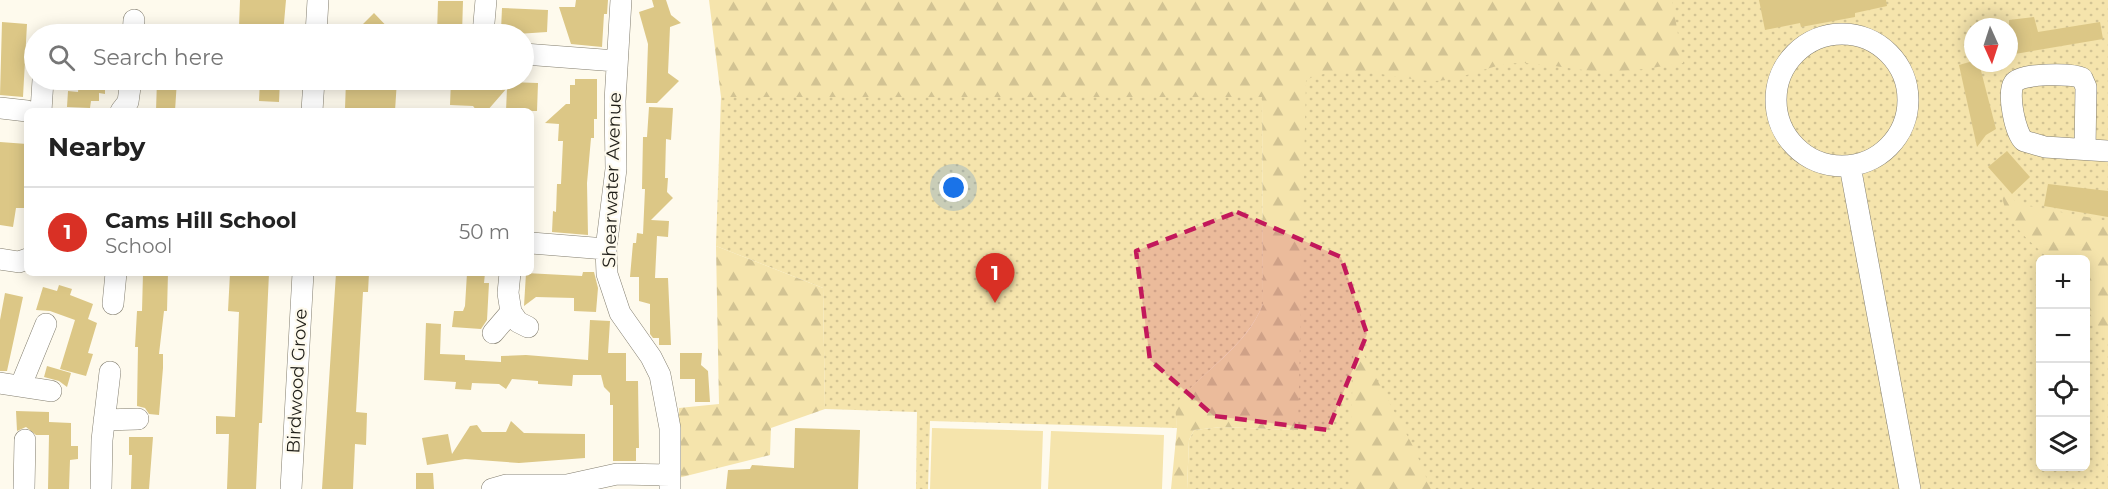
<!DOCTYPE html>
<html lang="en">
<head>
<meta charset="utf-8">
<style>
  body { margin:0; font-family:Montserrat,sans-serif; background:#f2f2f2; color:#222 }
  .controls { position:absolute; right:18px; bottom:18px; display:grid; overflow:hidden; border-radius:9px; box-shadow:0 3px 15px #0003 }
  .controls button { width:54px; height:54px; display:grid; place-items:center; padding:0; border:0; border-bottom:2px solid #e0e0e0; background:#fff; color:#222; font:30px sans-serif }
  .compass { position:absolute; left:1964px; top:18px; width:54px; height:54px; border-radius:50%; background:#fff; box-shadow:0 3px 15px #0003; rotate:177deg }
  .you { position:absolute; left:954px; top:188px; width:21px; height:21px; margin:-15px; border:4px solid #fff; border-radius:50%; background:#1a73e8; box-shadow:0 0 0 9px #1a73e833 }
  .badge { display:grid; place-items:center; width:39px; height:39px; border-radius:50%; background:#d93025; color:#fff; font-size:20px; font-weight:700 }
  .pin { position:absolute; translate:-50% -50px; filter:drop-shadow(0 2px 3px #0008) }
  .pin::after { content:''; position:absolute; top:32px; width:21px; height:18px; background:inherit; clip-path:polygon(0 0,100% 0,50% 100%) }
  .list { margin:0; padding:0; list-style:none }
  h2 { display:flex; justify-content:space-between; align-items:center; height:78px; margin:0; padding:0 24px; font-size:26px }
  h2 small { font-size:20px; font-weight:400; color:#767676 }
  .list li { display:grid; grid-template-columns:39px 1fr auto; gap:18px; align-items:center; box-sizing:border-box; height:90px; padding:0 24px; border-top:2px solid #e0e0e0 }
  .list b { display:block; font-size:22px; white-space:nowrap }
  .list p { margin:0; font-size:20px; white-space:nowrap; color:#767676 }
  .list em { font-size:20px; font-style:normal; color:#767676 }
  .icon { flex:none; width:33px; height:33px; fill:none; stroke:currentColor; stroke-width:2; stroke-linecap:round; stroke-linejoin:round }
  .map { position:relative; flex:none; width:2108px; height:489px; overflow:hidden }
  .search { position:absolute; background:#fff; box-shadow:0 3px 15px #0003; left:24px; top:24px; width:510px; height:66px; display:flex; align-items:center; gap:15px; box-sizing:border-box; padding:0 21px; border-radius:33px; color:#767676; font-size:22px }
  .panel { position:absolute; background:#fff; box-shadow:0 3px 15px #0003; left:24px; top:108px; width:510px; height:168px; border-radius:9px }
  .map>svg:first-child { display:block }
</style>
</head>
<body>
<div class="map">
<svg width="2108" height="489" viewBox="0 0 2108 489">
  <defs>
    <pattern id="grass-dots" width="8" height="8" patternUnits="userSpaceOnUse" patternTransform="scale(1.5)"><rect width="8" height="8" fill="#f5e4ac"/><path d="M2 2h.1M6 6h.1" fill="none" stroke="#d2c393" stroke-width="1.8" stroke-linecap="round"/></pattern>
    <pattern id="forest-firs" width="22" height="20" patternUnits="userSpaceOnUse" patternTransform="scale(1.5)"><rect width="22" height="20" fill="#f5e4ac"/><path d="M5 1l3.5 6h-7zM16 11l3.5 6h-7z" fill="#d2c393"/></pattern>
  </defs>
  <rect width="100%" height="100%" fill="#fefaed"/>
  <path fill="url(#grass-dots)" fill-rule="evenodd" d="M 1281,0 L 2108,0 L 2108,489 L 1187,489 L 1189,440 L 1194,430 L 1222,427 L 1298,430 ZM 1973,27 L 2009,27 L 2009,63 L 1973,63 ZM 2040,260 L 2086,260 L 2086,466 L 2040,466 Z
    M 721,97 L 1262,97 L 1263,304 C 1246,347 1203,370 1176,405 L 1177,428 L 930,421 L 928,489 L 916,489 L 917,412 L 825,409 L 823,288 L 716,246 Z"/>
  <path fill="url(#forest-firs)" d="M 709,0 L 1672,0 L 1683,63 C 1653,68 1623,73 1592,71 C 1568,69 1544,63 1520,63 C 1489,63 1462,82 1431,81 C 1389,78 1346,61 1306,80 L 1298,430 L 1222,427 L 1194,430 L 1189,440 L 1187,489 L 1171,489 L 1177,428 L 1175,405 C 1203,370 1246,348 1263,304 L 1262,97 L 721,97 Z
    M 2002,187 L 2018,204 L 2108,221 L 2108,341 L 2086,308 L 2086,260 L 2049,259 C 2028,239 2000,219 2002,187 Z
    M 716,246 L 823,288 L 825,409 L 771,428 L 770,455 L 678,478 L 679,408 L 719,404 Z
    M 1354,337 L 1415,450 L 1431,489 L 1349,489 Z"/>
  <path fill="#f5e4ac" d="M 932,428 L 1043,431 L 1041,489 L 930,489 Z
    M 1051,431 L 1164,435 L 1162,489 L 1048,489 Z"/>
  <path fill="#dcc786" d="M 240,0 L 286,0 L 283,34 L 255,34 L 255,28 L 239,27 Z
    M 576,0 L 608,0 L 607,14 L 604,14 L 602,47 L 571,44 L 559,7 L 575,7 Z
    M 652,0 L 666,0 L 671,15 L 681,23 L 670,27 L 668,73 L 679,81 L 657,103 L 646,103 L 648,44 L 639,12 L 654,7 Z
    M 1759,0 L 1886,0 L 1887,6 L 1855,13 L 1855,17 L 1801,27 L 1800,23 L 1765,30 Z
    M 438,1 L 463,1 L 462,34 L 437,34 Z
    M 502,8 L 548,10 L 547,32 L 517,34 L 518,31 L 501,30 Z
    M 374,13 L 394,34 L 351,34 L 363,24 Z
    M 2034,17 L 2038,32 L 2100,22 L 2103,39 L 2009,55 L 2009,20 Z
    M 2,22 L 27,24 L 23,97 L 0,95 Z
    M 1973,61 L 1979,63 L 1996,129 L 1986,135 L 1977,147 L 1959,65 Z
    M 575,79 L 597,79 L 597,119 L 594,119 L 594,138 L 591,138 L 587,183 L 588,235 L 552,232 L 553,211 L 556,212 L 557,184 L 561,184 L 563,141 L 558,141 L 559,124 L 545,123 L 566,104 L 570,104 L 570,85 L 575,85 Z
    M 79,80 L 105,81 L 105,94 L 99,93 L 99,101 L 91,101 L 90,108 L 67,107 L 68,91 L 78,92 Z
    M 157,80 L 177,80 L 175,111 L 156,111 Z
    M 260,80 L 280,80 L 279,102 L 259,101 Z
    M 346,80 L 397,80 L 395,111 L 345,109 Z
    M 451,80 L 538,83 L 537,111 L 506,111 L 507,88 L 487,111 L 477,111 L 473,106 L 450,105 Z
    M 649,107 L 673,108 L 671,140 L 666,139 L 665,178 L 668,178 L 667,192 L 673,198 L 651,220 L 669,221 L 668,237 L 657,236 L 655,278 L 668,278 L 671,345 L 659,345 L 659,338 L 653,338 L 650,334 L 650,304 L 639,301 L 639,277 L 630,277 L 633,243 L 636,243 L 637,233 L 643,234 L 645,189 L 642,189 L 643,137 L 647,137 Z
    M 0,142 L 27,144 L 27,208 L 16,208 L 13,227 L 0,225 Z
    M 2007,151 L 2030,177 L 2012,194 L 1988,167 Z
    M 2048,184 L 2108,191 L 2108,217 L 2044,206 Z
    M 583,272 L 594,272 L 598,288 L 596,312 L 574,311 L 574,298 L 536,297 L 524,306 L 526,273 L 582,276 Z
    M 143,273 L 168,273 L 167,311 L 164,311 L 159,354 L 163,354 L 163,368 L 159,415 L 149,414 L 145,408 L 137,406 L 138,347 L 135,347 L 137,311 L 142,311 Z
    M 230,273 L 269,273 L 262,423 L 259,423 L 256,489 L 227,489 L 229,434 L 216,434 L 216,416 L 235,417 L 239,312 L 228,311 Z
    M 336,273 L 369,273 L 368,292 L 363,292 L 356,412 L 367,413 L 366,445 L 355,444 L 353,489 L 322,489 Z
    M 467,273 L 485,273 L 484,283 L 489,283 L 487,320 L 481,329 L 452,327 L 454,311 L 463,311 L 465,306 Z
    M 59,285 L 72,289 L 70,295 L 93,304 L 88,319 L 97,323 L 88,353 L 93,354 L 86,376 L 60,369 L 75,320 L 50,311 L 36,310 L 43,287 L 57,291 Z
    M 5,293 L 23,297 L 7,371 L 0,371 L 0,320 Z
    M 590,320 L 610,321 L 608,353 L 626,353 L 626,381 L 638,381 L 639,448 L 636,448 L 636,461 L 613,461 L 613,405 L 610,405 L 610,393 L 604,387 L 601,375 L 573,375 L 572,386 L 538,384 L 538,381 L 512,379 L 506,389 L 499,384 L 472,383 L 471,390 L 455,389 L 456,382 L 424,380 L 426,323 L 441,324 L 440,354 L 465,355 L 465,360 L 501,362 L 501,356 L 526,355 L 588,360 Z
    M 680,353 L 702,353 L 701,365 L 708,371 L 710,402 L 695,402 L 695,379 L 680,379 Z
    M 47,366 L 71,373 L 67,387 L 59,381 L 44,377 Z
    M 16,411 L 49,412 L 49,422 L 71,423 L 71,446 L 78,446 L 78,459 L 70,460 L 69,489 L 48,489 L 49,435 L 36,435 L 26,427 L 17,431 Z
    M 511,421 L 524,433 L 585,434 L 585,458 L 519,463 L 465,459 L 427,465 L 422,438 L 448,434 L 452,454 L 470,426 L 477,425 L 482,432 L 506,432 Z
    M 795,428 L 860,430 L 858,489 L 726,489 L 728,470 L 750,469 L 752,465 L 794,468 Z
    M 129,437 L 153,437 L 149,489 L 131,489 L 132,455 L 129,455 Z
    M 416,473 L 433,473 L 434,489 L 416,489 Z"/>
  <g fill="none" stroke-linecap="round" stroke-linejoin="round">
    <defs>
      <path id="minor" d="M 621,0 L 615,101 L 616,169 L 606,249 L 607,274 L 620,313 L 651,357 L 660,375 L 670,428 L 670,489
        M1776 100a66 66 0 1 1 132 0a66 66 0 1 1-132 0Z
        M 133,34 L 134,20
        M 316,34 L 318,0
        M 483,34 L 486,0
        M 524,54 L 616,61
        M 0,108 L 27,111
        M 41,111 L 43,80
        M 121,111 L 128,102 L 131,80
        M 312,111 L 314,80
        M 2085,149 L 2086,87 L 2082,78 C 2072,73 2020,73 2014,83 C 2007,93 2015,133 2024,141 L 2045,147 L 2108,151
        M 1850,166 L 1910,489
        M 531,243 L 606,249
        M 0,259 L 19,262 L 27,259
        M 510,273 L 508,293 L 511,312
        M 113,304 L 116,273
        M 493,333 L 511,312 L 518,322 L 528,327
        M 0,383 L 51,391
        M 21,385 L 46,324
        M 104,420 L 138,419
        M 24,489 L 25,440
        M 101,489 L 102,440 L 110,372
        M 291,489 L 303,273
        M 492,489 L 506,485 L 567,485 L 617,474 L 670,475"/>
    </defs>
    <use href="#minor" stroke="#837e6f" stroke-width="22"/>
    <use href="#minor" stroke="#fff" stroke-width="21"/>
  </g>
  <path fill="#c2185b" fill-opacity="0.2" stroke="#c2185b" stroke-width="4.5" stroke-dasharray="12 8" stroke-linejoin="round" d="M 1237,212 L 1341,257 L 1367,334 L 1328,430 L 1214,416 L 1150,360 L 1136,251 Z"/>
  <g text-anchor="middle" stroke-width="4.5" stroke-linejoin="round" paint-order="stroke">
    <g font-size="18" fill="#201f19" stroke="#fefaed">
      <text transform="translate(612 180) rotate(-88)" y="6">Shearwater Avenue</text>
      <text transform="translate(297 381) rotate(-87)" y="6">Birdwood Grove</text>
    </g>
  </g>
</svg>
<div class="controls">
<button>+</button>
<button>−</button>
<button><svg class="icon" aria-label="locate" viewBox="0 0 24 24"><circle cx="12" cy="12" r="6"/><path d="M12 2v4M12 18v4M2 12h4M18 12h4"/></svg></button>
<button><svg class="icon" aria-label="layers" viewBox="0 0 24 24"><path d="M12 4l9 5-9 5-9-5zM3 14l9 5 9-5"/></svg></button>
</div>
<svg class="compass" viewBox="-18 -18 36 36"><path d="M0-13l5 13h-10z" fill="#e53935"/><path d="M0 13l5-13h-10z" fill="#767676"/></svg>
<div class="you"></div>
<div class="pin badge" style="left:995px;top:303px">1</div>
<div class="search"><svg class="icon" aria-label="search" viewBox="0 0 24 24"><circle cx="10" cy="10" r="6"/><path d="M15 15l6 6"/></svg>Search here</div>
<section class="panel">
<h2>Nearby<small></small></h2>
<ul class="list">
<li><span class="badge">1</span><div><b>Cams Hill School</b><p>School</p></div><em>50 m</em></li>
</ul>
</section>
</div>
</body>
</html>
